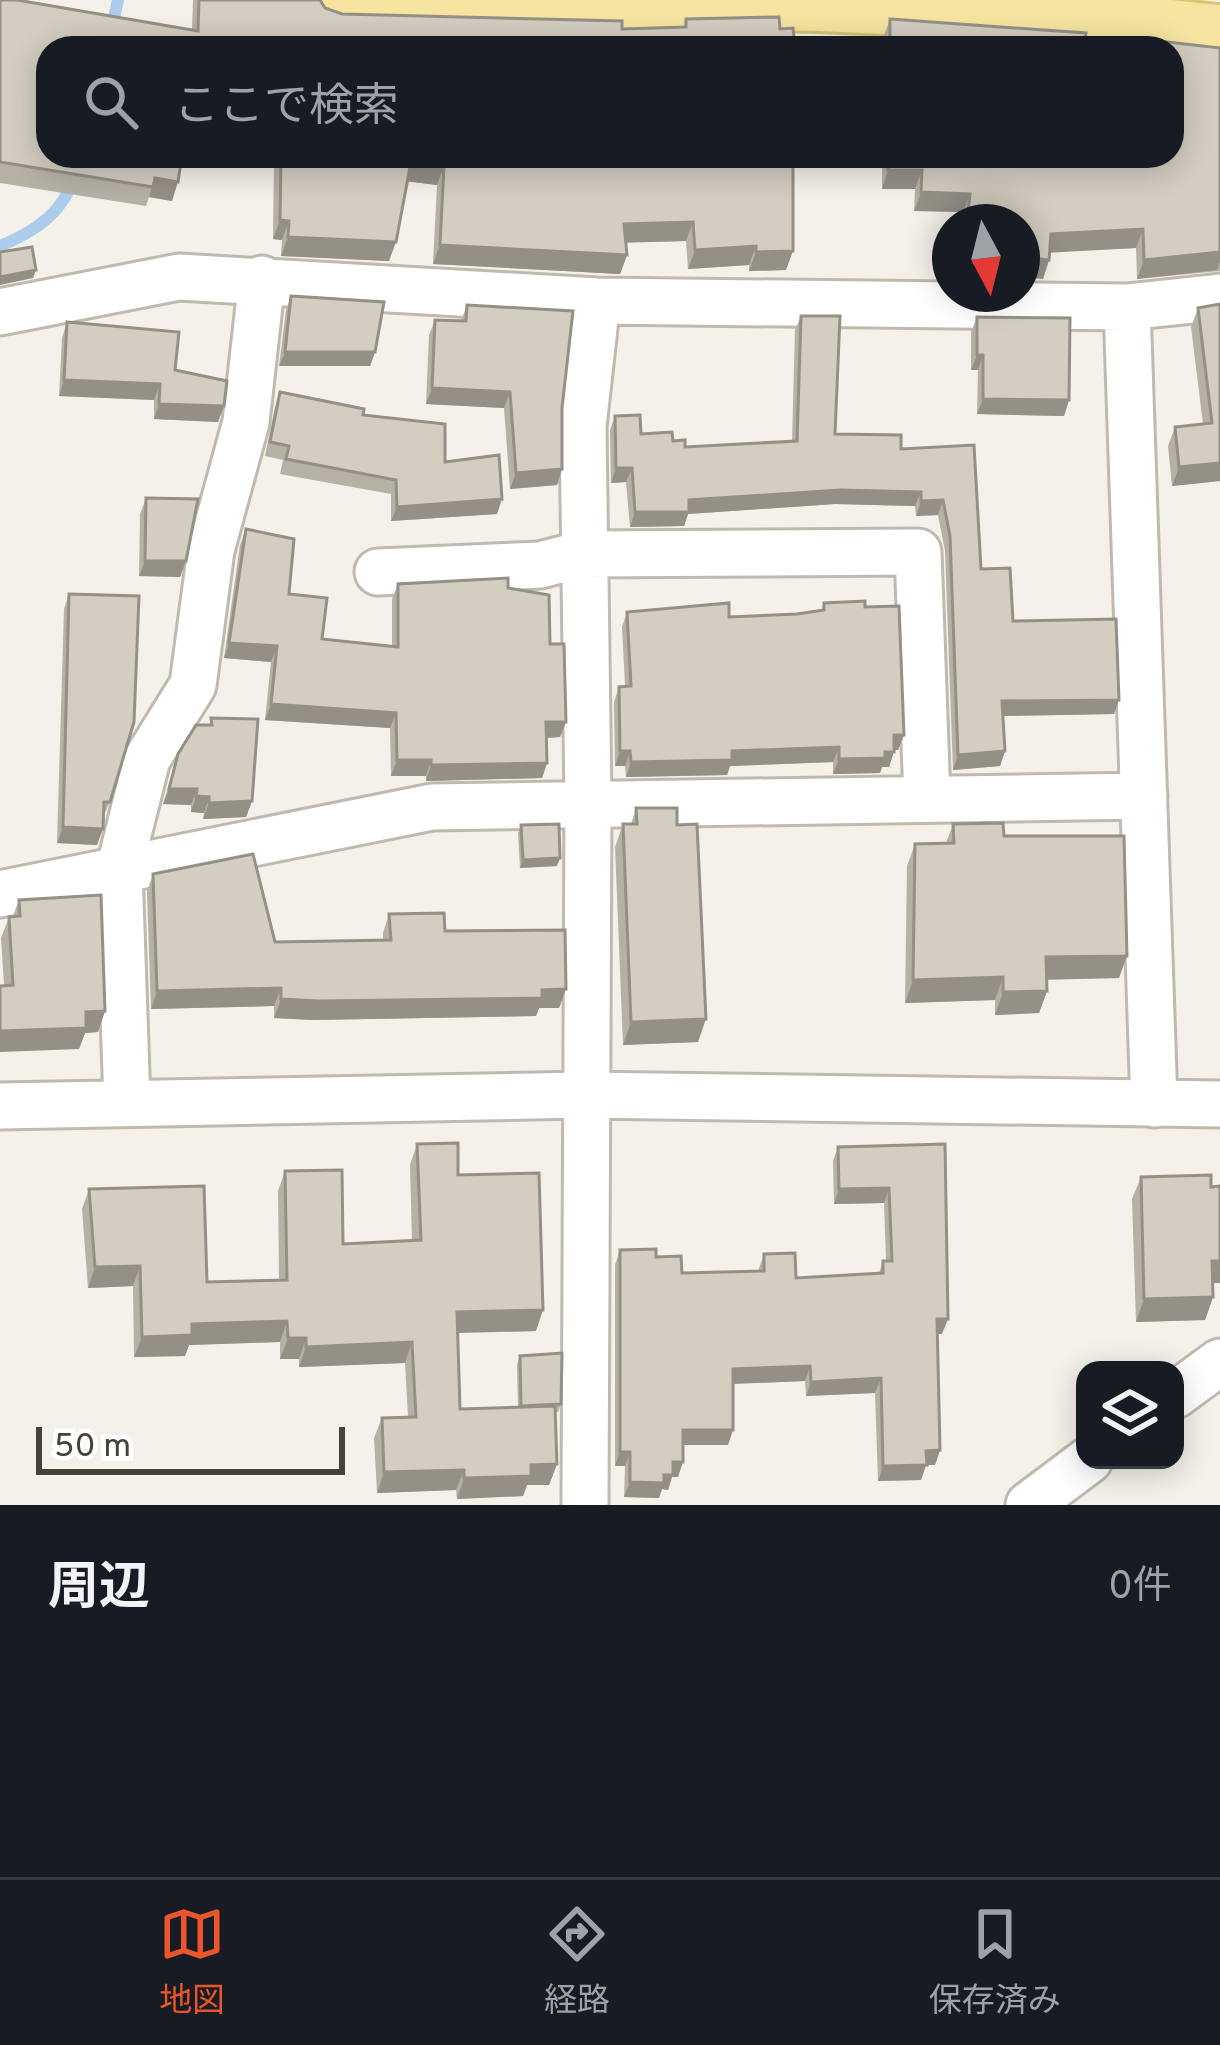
<!DOCTYPE html>
<html lang="ja">
<head>
<meta charset="utf-8">
<style>
  body { margin:0; font-family:Overpass,"Noto Sans JP",sans-serif; background:#20242c; color:#f1f3f6 }
  .controls { position:absolute; right:36px; bottom:36px; display:grid; overflow:hidden; border-radius:24px; box-shadow:0 6px 30px #0003 }
  .controls button { width:108px; height:108px; display:grid; place-items:center; padding:0; border:0; border-bottom:3px solid #363941; background:#171b24; color:#f1f3f6; font:60px sans-serif }
  .compass { position:absolute; left:932px; top:204px; width:108px; height:108px; border-radius:50%; background:#171b24; box-shadow:0 6px 30px #0003; rotate:173deg }
  .scale { position:absolute; left:36px; bottom:30px; width:309px; box-sizing:border-box; padding-left:12px; border:6px solid #474239; border-top:0; font-size:33px; line-height:42px; white-space:nowrap; color:#474239; -webkit-text-stroke:9px #fff; paint-order:stroke }
  .list { margin:0; padding:0; list-style:none }
  h2 { display:flex; justify-content:space-between; align-items:center; height:156px; margin:0; padding:0 48px; font-size:51px }
  h2 small { font-size:39px; font-weight:400; color:#9ea1a6 }
  .icon { flex:none; width:66px; height:66px; fill:none; stroke:currentColor; stroke-width:2; stroke-linecap:round; stroke-linejoin:round }
  .map { position:relative; flex:none; width:1220px; height:1505px; overflow:hidden }
  .search { position:absolute; background:#171b24; box-shadow:0 6px 30px #0003; left:36px; right:36px; top:36px; height:132px; display:flex; align-items:center; gap:30px; box-sizing:border-box; padding:0 42px; border-radius:36px; color:#9ea1a6; font-size:45px }
  .sheet { height:372px; background:#171b24 }
  nav { display:flex; justify-content:space-around; align-items:center; box-sizing:border-box; height:168px; border-top:3px solid #363941; background:#171b24; font-size:33px; color:#9ea1a6 }
  nav a { display:grid; justify-items:center; gap:6px }
  nav .on { color:#e9562c }
  .map>svg:first-child { display:block }
</style>
</head>
<body>
<div class="map">
<svg width="1220" height="1505" viewBox="0 0 1220 1505">
  <rect width="100%" height="100%" fill="#f4f1ea"/>
  <g fill="none" stroke-linecap="round" stroke-linejoin="round">
    <path stroke="#accceb" stroke-width="12" d="M 107,48 L 118,0
      M 0,246 C 46,227 70,205 81,156"/>
    <defs>
      <path id="minor" d="M 1127,307 L 1154,1104
        M 0,312 L 179,277 L 597,301 L 1127,307 L 1220,297
        M 378,572 L 540,565 L 583,554 L 918,552 L 927,799
        M 0,894 L 432,807 L 1144,796
        M 127,1103 L 119,870 L 147,759 L 193,685 L 211,550 L 246,422 L 262,279
        M 0,1106 L 584,1095 L 1220,1104
        M 1175,1395 L 1220,1362
        M 585,1505 L 588,803 L 583,426 L 597,301
        M 1029,1505 L 1089,1460"/>
      <path id="major" d="M 336,0 L 603,7 L 807,2 L 1012,11 L 1220,34"/>
    </defs>
    <use href="#minor" stroke="#bfbaad" stroke-width="51"/>
    <use href="#major" stroke="#dbc371" stroke-width="63"/>
    <use href="#minor" stroke="#fff" stroke-width="45"/>
    <use href="#major" stroke="#f6e4a0" stroke-width="57"/>
  </g>
  <path fill="#b6b1a5" d="M 0,0 L 192,30 L 193,0 L 320,0 L 325,8 L 342,14 L 622,29 L 683,27 L 686,19 L 780,29 L 48,48 L 182,156 L 172,201 L 149,197 L 146,206 L 0,183 Z
    M 890,19 L 1084,48 L 883,48 L 883,38 Z
    M 1150,40 L 1220,48 L 1220,271 L 1137,279 L 1136,248 L 1050,252 L 1049,260 L 1043,279 L 1022,222 L 962,222 L 963,212 L 914,211 L 915,189 L 882,189 L 882,158 L 793,159 L 786,270 L 749,271 L 749,265 L 688,269 L 686,241 L 626,242 L 627,255 L 620,274 L 433,264 L 437,185 L 407,181 L 389,261 L 281,256 L 282,240 L 273,239 L 274,156 L 1064,156 L 1063,166 L 1137,162 L 1137,156 L 1172,156 L 1172,48 L 1148,48 Z
    M 291,296 L 375,352 L 370,366 L 279,366 L 286,310 Z
    M 1220,304 L 1220,481 L 1172,486 L 1168,446 L 1175,427 L 1203,424 L 1191,327 L 1198,308 Z
    M 467,305 L 562,408 L 562,469 L 557,485 L 510,489 L 504,408 L 426,404 L 429,335 L 435,320 L 461,321 Z
    M 801,316 L 835,434 L 901,449 L 974,445 L 981,569 L 1013,621 L 1119,700 L 1114,714 L 1003,716 L 1005,751 L 1000,766 L 953,770 L 945,551 L 938,515 L 916,516 L 915,506 L 835,504 L 688,514 L 684,526 L 630,527 L 626,482 L 611,483 L 610,430 L 615,416 L 641,434 L 673,441 L 685,447 L 792,442 L 795,330 Z
    M 977,317 L 1069,400 L 1064,416 L 977,414 L 978,370 L 971,370 L 971,332 Z
    M 67,322 L 175,370 L 224,406 L 218,422 L 154,419 L 154,400 L 59,396 L 62,338 Z
    M 280,392 L 363,415 L 445,462 L 497,514 L 391,521 L 391,494 L 280,474 L 283,460 L 265,456 L 275,407 Z
    M 146,498 L 186,561 L 180,577 L 139,576 L 140,514 Z
    M 246,529 L 289,594 L 322,639 L 392,646 L 392,599 L 398,584 L 508,588 L 550,644 L 566,722 L 560,737 L 547,738 L 547,763 L 542,778 L 426,781 L 426,776 L 391,776 L 390,728 L 265,720 L 271,662 L 224,658 L 240,545 Z
    M 69,594 L 110,802 L 103,817 L 97,845 L 57,843 L 64,609 Z
    M 824,603 L 865,607 L 904,735 L 898,750 L 894,750 L 889,767 L 882,767 L 880,773 L 833,774 L 833,762 L 730,766 L 727,775 L 626,777 L 625,766 L 615,766 L 614,702 L 619,687 L 625,686 L 622,627 L 627,612 L 729,617 L 797,614 L 821,611 Z
    M 211,718 L 252,801 L 246,817 L 203,819 L 204,813 L 191,812 L 191,805 L 163,804 L 178,754 L 209,725 Z
    M 636,808 L 698,1042 L 623,1045 L 615,847 L 623,824 L 631,824 Z
    M 953,824 L 1004,836 L 1119,978 L 1047,979 L 1047,991 L 1039,1013 L 995,1015 L 995,1000 L 905,1003 L 907,866 L 915,844 L 946,843 Z
    M 521,825 L 557,866 L 520,868 L 518,833 Z
    M 153,874 L 275,942 L 383,940 L 383,933 L 389,914 L 445,931 L 566,989 L 559,1008 L 539,1008 L 536,1016 L 312,1020 L 274,1018 L 274,1006 L 151,1009 L 147,892 Z
    M 19,900 L 105,1011 L 98,1032 L 85,1033 L 79,1049 L 4,985 L 1,938 L 9,917 L 13,916 Z
    M 417,1144 L 458,1175 L 536,1331 L 457,1333 L 460,1409 L 518,1407 L 517,1365 L 520,1356 L 561,1404 L 558,1412 L 555,1412 L 557,1464 L 549,1485 L 527,1485 L 523,1496 L 457,1499 L 456,1490 L 377,1493 L 374,1438 L 382,1418 L 408,1417 L 405,1363 L 299,1367 L 299,1359 L 280,1359 L 280,1342 L 189,1345 L 185,1356 L 134,1357 L 133,1286 L 88,1288 L 82,1209 L 89,1189 L 207,1282 L 279,1280 L 278,1191 L 285,1171 L 343,1244 L 412,1241 L 410,1165 Z
    M 945,1144 L 942,1334 L 937,1334 L 940,1450 L 935,1465 L 926,1465 L 921,1480 L 878,1481 L 875,1393 L 806,1396 L 805,1381 L 733,1384 L 728,1445 L 683,1445 L 678,1477 L 672,1477 L 668,1490 L 662,1489 L 659,1498 L 624,1497 L 625,1466 L 615,1466 L 615,1265 L 620,1250 L 656,1257 L 682,1273 L 758,1271 L 764,1254 L 796,1278 L 879,1273 L 883,1261 L 886,1261 L 884,1203 L 834,1204 L 833,1161 L 838,1147 Z
    M 1141,1177 L 1211,1187 L 1213,1297 L 1205,1320 L 1136,1322 L 1132,1199 Z"/>
  <path fill="#949086" d="M 788,156 L 883,156 L 882,158 L 787,159 Z
    M 411,162 L 444,166 L 437,185 L 404,181 Z
    M 888,170 L 922,170 L 915,189 L 882,189 Z
    M 155,178 L 178,182 L 172,201 L 149,197 Z
    M 921,192 L 970,194 L 963,212 L 914,211 Z
    M 280,220 L 289,221 L 282,240 L 273,239 Z
    M 693,222 L 686,241 L 617,243 L 624,224 Z
    M 1143,229 L 1136,248 L 1044,253 L 1051,234 Z
    M 288,237 L 396,242 L 389,261 L 281,256 Z
    M 440,245 L 627,255 L 620,274 L 433,264 Z
    M 756,246 L 749,265 L 688,269 L 695,250 Z
    M 793,251 L 786,270 L 749,271 L 756,252 Z
    M 1220,252 L 1220,262 L 1217,270 L 1137,279 L 1144,260 Z
    M 1022,257 L 1049,260 L 1043,279 L 1022,277 Z
    M 36,270 L 33,278 L 0,285 L 0,277 Z
    M 285,352 L 375,352 L 370,366 L 279,366 Z
    M 977,355 L 983,355 L 978,370 L 971,370 Z
    M 64,380 L 160,384 L 154,400 L 59,396 Z
    M 432,388 L 510,392 L 504,408 L 426,404 Z
    M 983,399 L 1069,400 L 1064,416 L 977,414 Z
    M 159,404 L 224,406 L 218,422 L 154,419 Z
    M 1220,463 L 1220,481 L 1172,486 L 1179,467 Z
    M 616,468 L 632,468 L 626,482 L 611,483 Z
    M 562,469 L 557,485 L 510,489 L 516,473 Z
    M 840,490 L 921,492 L 915,506 L 835,504 L 688,514 L 684,526 L 630,527 L 635,512 L 689,500 Z
    M 502,499 L 497,514 L 391,521 L 397,507 Z
    M 943,500 L 938,515 L 916,516 L 921,501 Z
    M 145,561 L 186,561 L 180,577 L 139,576 Z
    M 229,643 L 277,646 L 271,662 L 224,658 Z
    M 1119,700 L 1114,714 L 996,716 L 1002,701 Z
    M 271,704 L 396,713 L 390,728 L 265,720 Z
    M 546,722 L 566,722 L 560,737 L 541,738 Z
    M 894,735 L 904,735 L 898,750 L 888,750 Z
    M 839,747 L 833,762 L 730,766 L 727,775 L 626,777 L 631,762 L 732,751 Z
    M 620,751 L 630,751 L 625,766 L 615,766 Z
    M 1005,751 L 1000,766 L 953,770 L 958,755 Z
    M 894,752 L 889,767 L 882,767 L 880,773 L 833,774 L 839,759 Z
    M 397,760 L 431,760 L 426,776 L 391,776 Z
    M 547,763 L 542,778 L 426,781 L 431,765 Z
    M 169,789 L 197,789 L 191,805 L 163,804 Z
    M 196,796 L 209,797 L 204,813 L 191,812 Z
    M 252,801 L 246,817 L 203,819 L 209,803 Z
    M 63,827 L 103,829 L 97,845 L 57,843 Z
    M 560,858 L 557,866 L 520,868 L 523,860 Z
    M 1127,956 L 1119,978 L 1038,980 L 1046,957 Z
    M 1003,977 L 995,1000 L 905,1003 L 913,980 Z
    M 281,988 L 274,1006 L 151,1009 L 157,991 Z
    M 566,989 L 559,1008 L 539,1008 L 536,1016 L 312,1020 L 274,1018 L 281,999 Z
    M 1047,991 L 1039,1013 L 995,1015 L 1003,992 Z
    M 105,1011 L 98,1032 L 85,1033 L 79,1049 L 0,1052 L 0,1031 L 86,1012 Z
    M 706,1019 L 698,1042 L 623,1045 L 631,1022 Z
    M 889,1188 L 884,1203 L 834,1204 L 839,1189 Z
    M 1212,1261 L 1220,1261 L 1220,1283 L 1204,1283 Z
    M 140,1266 L 133,1286 L 88,1288 L 95,1267 Z
    M 1213,1297 L 1205,1320 L 1136,1322 L 1144,1299 Z
    M 543,1310 L 536,1331 L 449,1333 L 457,1312 Z
    M 937,1319 L 948,1319 L 942,1334 L 932,1334 Z
    M 287,1321 L 280,1342 L 189,1345 L 185,1356 L 134,1357 L 142,1337 L 192,1324 Z
    M 288,1338 L 306,1338 L 299,1359 L 280,1359 Z
    M 412,1342 L 405,1363 L 299,1367 L 306,1347 Z
    M 810,1366 L 805,1381 L 728,1384 L 733,1369 Z
    M 881,1378 L 875,1393 L 806,1396 L 811,1382 Z
    M 683,1430 L 733,1430 L 728,1445 L 678,1445 Z
    M 940,1450 L 935,1465 L 926,1465 L 921,1480 L 878,1481 L 883,1466 L 926,1451 Z
    M 620,1452 L 630,1452 L 625,1466 L 615,1466 Z
    M 673,1462 L 683,1462 L 678,1477 L 672,1477 L 668,1490 L 662,1489 L 659,1498 L 624,1497 L 630,1482 L 664,1475 Z
    M 557,1464 L 549,1485 L 527,1485 L 523,1496 L 457,1499 L 464,1478 L 531,1465 Z
    M 464,1470 L 456,1490 L 377,1493 L 384,1472 Z"/>
  <path fill="#d4cec0" stroke="#949086" stroke-width="3" d="M 0,0 L 17,0 L 198,31 L 199,0 L 320,0 L 325,8 L 342,14 L 622,21 L 622,29 L 686,27 L 686,19 L 779,17 L 780,29 L 793,28 L 795,48 L 48,48 L 48,156 L 182,156 L 178,182 L 155,178 L 153,187 L 0,162 Z
    M 890,19 L 1086,33 L 1084,48 L 890,48 Z
    M 1150,40 L 1220,48 L 1220,252 L 1144,260 L 1143,229 L 1051,234 L 1049,260 L 1022,257 L 1022,222 L 967,222 L 970,194 L 921,192 L 922,170 L 888,170 L 889,156 L 1064,156 L 1063,166 L 1143,162 L 1143,156 L 1172,156 L 1172,48 L 1150,48 Z
    M 281,156 L 793,156 L 793,251 L 756,252 L 756,246 L 695,250 L 693,222 L 624,224 L 627,255 L 440,245 L 444,166 L 411,162 L 396,242 L 288,237 L 289,221 L 280,220 Z
    M 32,247 L 36,270 L 0,277 L 0,252 Z
    M 291,296 L 384,302 L 375,352 L 285,352 Z
    M 1220,304 L 1220,463 L 1179,467 L 1175,427 L 1212,423 L 1198,308 Z
    M 467,305 L 573,311 L 562,408 L 562,469 L 516,473 L 510,392 L 432,388 L 435,320 L 466,321 Z
    M 801,316 L 840,316 L 835,434 L 901,435 L 901,449 L 974,445 L 981,569 L 1010,568 L 1013,621 L 1116,619 L 1119,700 L 1002,701 L 1005,751 L 958,755 L 950,536 L 943,500 L 921,501 L 921,492 L 840,490 L 689,500 L 689,512 L 635,512 L 632,468 L 616,468 L 615,416 L 640,415 L 641,434 L 672,432 L 673,441 L 685,440 L 685,447 L 797,441 Z
    M 977,317 L 1070,318 L 1069,400 L 983,399 L 983,355 L 977,355 Z
    M 67,322 L 179,332 L 175,370 L 227,381 L 224,406 L 159,404 L 160,384 L 64,380 Z
    M 280,392 L 364,409 L 363,415 L 445,424 L 445,462 L 499,455 L 502,499 L 397,507 L 396,480 L 286,459 L 289,446 L 270,442 Z
    M 146,498 L 198,499 L 186,561 L 145,561 Z
    M 246,529 L 294,539 L 289,594 L 327,598 L 322,639 L 398,647 L 398,584 L 508,578 L 508,588 L 549,595 L 550,644 L 564,644 L 566,722 L 546,722 L 547,763 L 431,765 L 431,760 L 397,760 L 396,713 L 271,704 L 277,646 L 229,643 Z
    M 69,594 L 139,596 L 134,722 L 110,802 L 104,802 L 103,829 L 63,827 Z
    M 865,601 L 865,607 L 899,606 L 904,735 L 894,735 L 894,752 L 885,752 L 885,758 L 839,759 L 839,747 L 732,751 L 732,760 L 631,762 L 630,751 L 620,751 L 619,687 L 631,686 L 627,612 L 729,603 L 729,617 L 797,614 L 824,610 L 824,603 Z
    M 211,718 L 258,719 L 252,801 L 209,803 L 209,797 L 196,796 L 197,789 L 169,789 L 178,754 L 196,725 L 212,725 Z
    M 636,808 L 677,808 L 677,825 L 697,824 L 706,1019 L 631,1022 L 623,824 L 637,824 Z
    M 1003,823 L 1004,836 L 1124,836 L 1127,956 L 1046,957 L 1047,991 L 1003,992 L 1003,977 L 913,980 L 915,844 L 954,843 L 953,824 Z
    M 559,824 L 560,858 L 523,860 L 521,825 Z
    M 253,854 L 275,942 L 391,940 L 389,914 L 444,913 L 445,931 L 565,930 L 566,989 L 542,990 L 542,998 L 319,1001 L 281,999 L 281,988 L 157,991 L 153,874 Z
    M 101,895 L 105,1011 L 86,1012 L 86,1028 L 0,1031 L 0,986 L 13,985 L 9,917 L 20,916 L 19,900 Z
    M 458,1143 L 458,1175 L 539,1173 L 543,1310 L 457,1312 L 460,1409 L 555,1406 L 557,1464 L 531,1465 L 531,1476 L 464,1478 L 464,1470 L 384,1472 L 382,1418 L 416,1417 L 412,1342 L 306,1347 L 306,1338 L 288,1338 L 287,1321 L 192,1324 L 192,1335 L 142,1337 L 140,1266 L 95,1267 L 89,1189 L 204,1186 L 207,1282 L 287,1280 L 285,1171 L 342,1170 L 343,1244 L 421,1240 L 417,1144 Z
    M 945,1144 L 948,1319 L 937,1319 L 940,1450 L 926,1451 L 927,1465 L 883,1466 L 881,1378 L 811,1382 L 810,1366 L 733,1369 L 733,1430 L 683,1430 L 683,1462 L 673,1462 L 673,1475 L 664,1475 L 664,1483 L 630,1482 L 630,1452 L 620,1452 L 620,1250 L 656,1249 L 656,1257 L 681,1256 L 682,1273 L 764,1271 L 764,1254 L 795,1253 L 796,1278 L 883,1273 L 883,1261 L 892,1261 L 889,1188 L 839,1189 L 838,1147 Z
    M 1211,1175 L 1211,1187 L 1220,1186 L 1220,1261 L 1212,1261 L 1213,1297 L 1144,1299 L 1141,1177 Z
    M 562,1353 L 561,1404 L 521,1406 L 520,1356 Z"/>
</svg>
<div class="controls">
<button><svg class="icon" aria-label="layers" viewBox="0 0 24 24"><path d="M12 4l9 5-9 5-9-5zM3 14l9 5 9-5"/></svg></button>
</div>
<svg class="compass" viewBox="-18 -18 36 36"><path d="M0-13l5 13h-10z" fill="#e53935"/><path d="M0 13l5-13h-10z" fill="#9ea1a6"/></svg>
<div class="scale">50 m</div>
<div class="search"><svg class="icon" aria-label="search" viewBox="0 0 24 24"><circle cx="10" cy="10" r="6"/><path d="M15 15l6 6"/></svg>ここで検索</div>
</div>
<section class="sheet">
<h2>周辺<small>0件</small></h2>
<ul class="list">
</ul>
</section>
<nav>
<a class="on"><svg class="icon" aria-label="map" viewBox="0 0 24 24"><path d="M3 6l6-2 6 2 6-2v14l-6 2-6-2-6 2zM9 4v14M15 6v14"/></svg>地図</a>
<a><svg class="icon" aria-label="directions" viewBox="0 0 24 24"><path d="M12 3l9 9-9 9-9-9zM9 14v-3h6M13 9l2 2-2 2"/></svg>経路</a>
<a><svg class="icon" aria-label="saved" viewBox="0 0 24 24"><path d="M7 4h10v16l-5-4-5 4z"/></svg>保存済み</a>
</nav>
</body>
</html>
